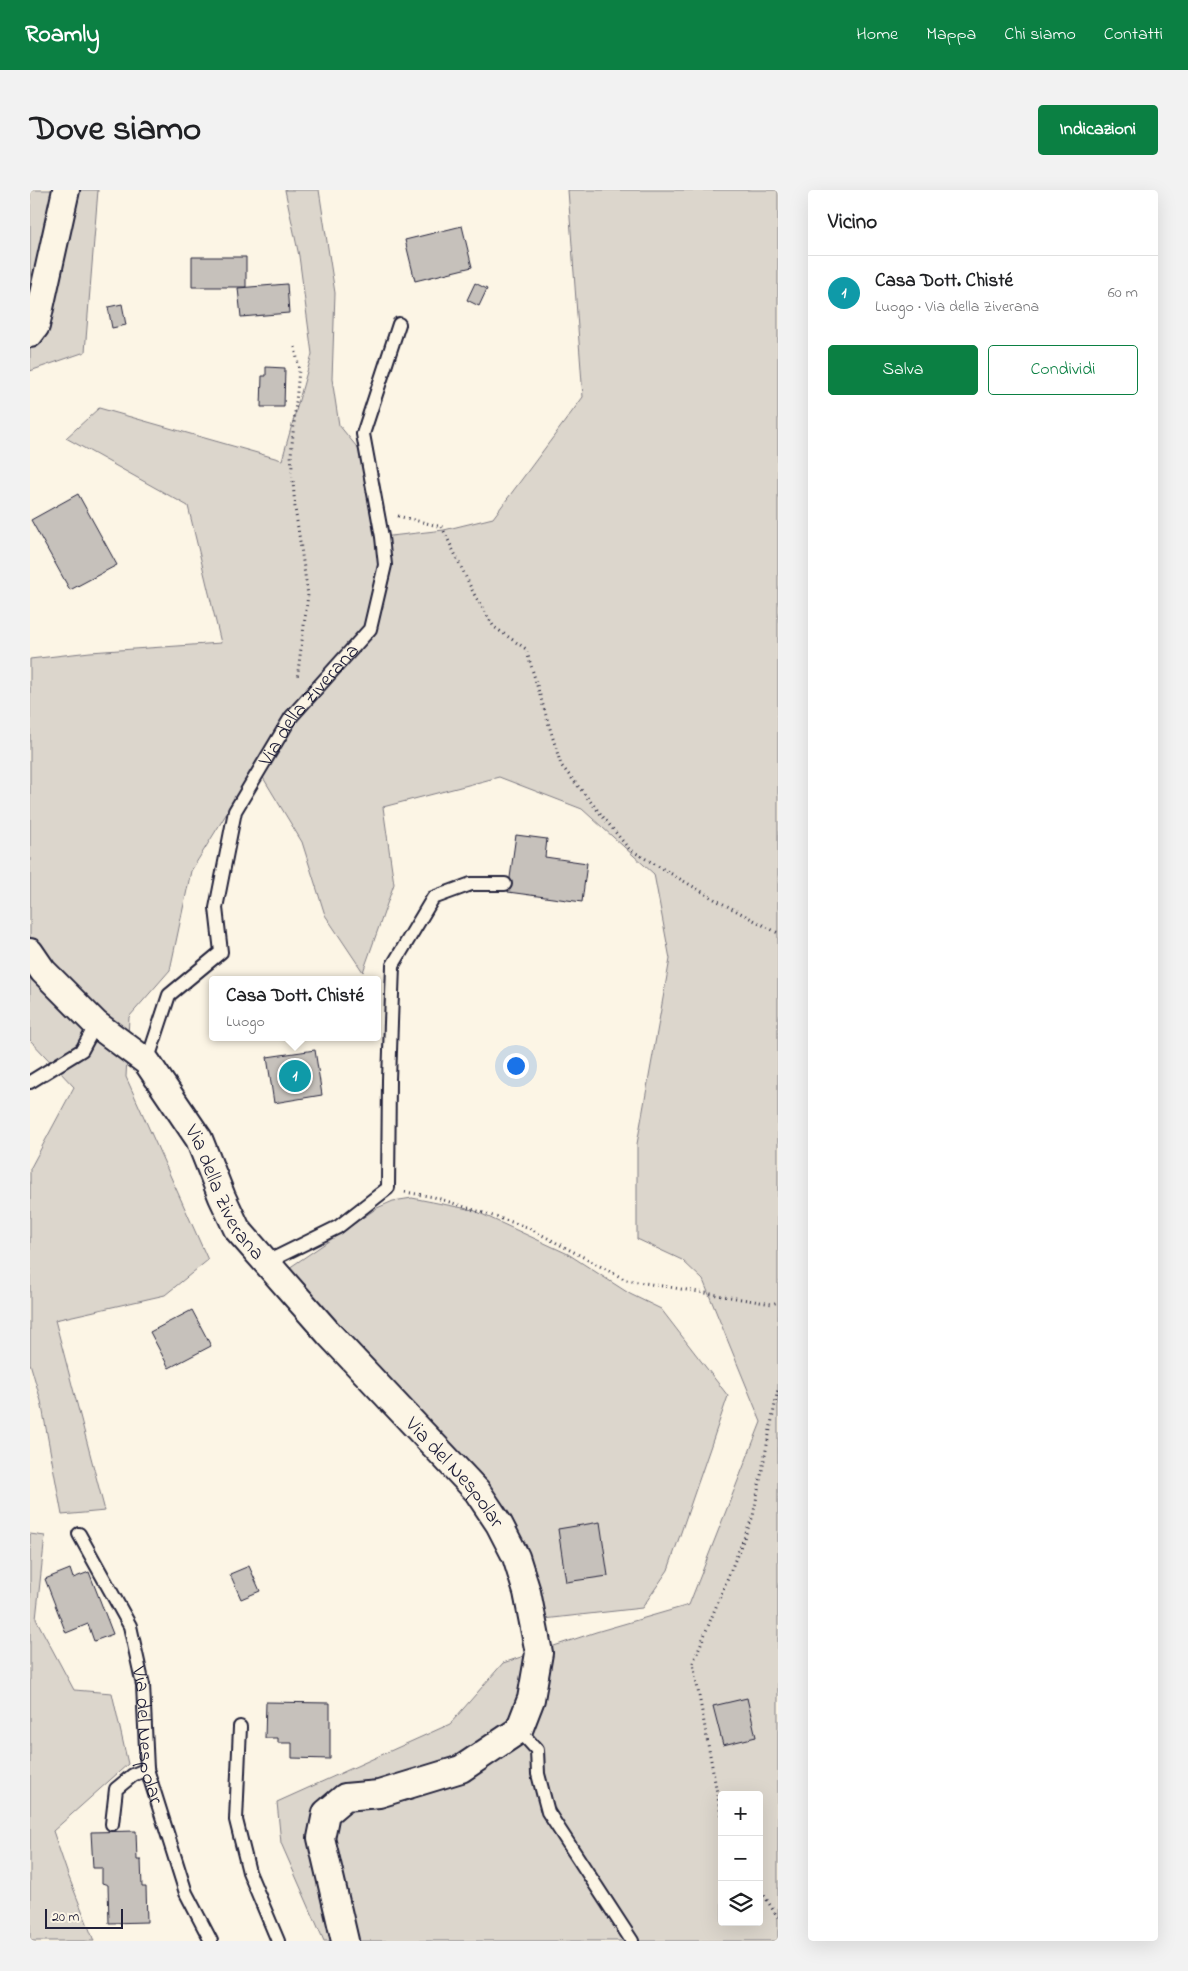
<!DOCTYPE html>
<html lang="it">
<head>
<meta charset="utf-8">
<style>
  body { margin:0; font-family:"Indie Flower",sans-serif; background:#f2f2f2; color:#202124 }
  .controls { position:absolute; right:15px; bottom:15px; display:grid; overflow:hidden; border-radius:5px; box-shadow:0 5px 20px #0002 }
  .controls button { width:45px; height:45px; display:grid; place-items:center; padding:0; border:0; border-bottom:1px solid #e0e0e0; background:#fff; color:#202124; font:25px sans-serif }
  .scale { position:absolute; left:15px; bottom:12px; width:78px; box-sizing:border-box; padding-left:5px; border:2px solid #22223b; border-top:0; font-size:14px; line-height:18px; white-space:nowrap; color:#22223b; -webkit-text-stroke:4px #fcf5e5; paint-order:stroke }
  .you { position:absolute; left:485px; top:875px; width:18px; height:18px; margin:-12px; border:4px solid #fff; border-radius:50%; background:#1a73e8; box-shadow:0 0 0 8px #1a73e833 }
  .badge { display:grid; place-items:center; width:32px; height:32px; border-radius:50%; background:#0b8043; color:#fff; font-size:16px; font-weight:700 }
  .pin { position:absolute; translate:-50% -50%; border:2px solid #fff; box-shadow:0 1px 5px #0006 }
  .popup { position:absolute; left:179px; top:786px; width:172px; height:65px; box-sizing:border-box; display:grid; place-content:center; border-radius:5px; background:#fff; filter:drop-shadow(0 1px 4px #0005); font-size:16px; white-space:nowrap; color:#757577 }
  .popup b { font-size:19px; color:#202124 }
  .popup::after { content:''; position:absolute; left:50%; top:100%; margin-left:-10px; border:10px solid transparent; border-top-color:#fff }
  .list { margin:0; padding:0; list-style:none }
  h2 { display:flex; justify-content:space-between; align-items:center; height:65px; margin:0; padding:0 20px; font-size:21px }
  h2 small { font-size:16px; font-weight:400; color:#757577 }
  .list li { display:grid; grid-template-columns:32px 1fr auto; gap:15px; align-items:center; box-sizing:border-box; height:75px; padding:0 20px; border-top:1px solid #e0e0e0 }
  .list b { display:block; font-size:19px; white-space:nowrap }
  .list p { margin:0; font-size:16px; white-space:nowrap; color:#757577 }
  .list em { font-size:16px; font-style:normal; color:#757577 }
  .actions { display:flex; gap:10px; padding:15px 20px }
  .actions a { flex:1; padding:11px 0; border:1px solid #0b8043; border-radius:5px; text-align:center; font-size:18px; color:#0b8043 }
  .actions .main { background:#0b8043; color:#fff }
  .icon { flex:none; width:28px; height:28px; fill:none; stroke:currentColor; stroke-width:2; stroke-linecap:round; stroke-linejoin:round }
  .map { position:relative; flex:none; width:748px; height:1751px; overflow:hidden; border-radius:5px }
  header { display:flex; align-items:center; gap:30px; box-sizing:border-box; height:70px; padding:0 25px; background:#0b8043; color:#fff }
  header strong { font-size:24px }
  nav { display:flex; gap:28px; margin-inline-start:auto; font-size:18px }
  .intro { display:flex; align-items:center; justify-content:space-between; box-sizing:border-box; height:120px; padding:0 30px }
  h1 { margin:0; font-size:35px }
  .button { padding:12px 22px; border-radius:5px; background:#0b8043; color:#fff; font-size:18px; font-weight:700 }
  main { display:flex; gap:30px; padding:0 30px }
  aside { flex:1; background:#fff; border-radius:5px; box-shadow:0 5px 20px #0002 }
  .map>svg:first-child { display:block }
</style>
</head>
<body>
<header>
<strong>Roamly</strong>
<nav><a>Home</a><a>Mappa</a><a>Chi siamo</a><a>Contatti</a></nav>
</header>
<div class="intro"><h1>Dove siamo</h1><a class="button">Indicazioni</a></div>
<main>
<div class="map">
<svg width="748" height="1751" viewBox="0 0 748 1751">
  <rect width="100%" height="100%" fill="#fcf5e5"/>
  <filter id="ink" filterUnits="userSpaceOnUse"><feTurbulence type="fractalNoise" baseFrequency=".02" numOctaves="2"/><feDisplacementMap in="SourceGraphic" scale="10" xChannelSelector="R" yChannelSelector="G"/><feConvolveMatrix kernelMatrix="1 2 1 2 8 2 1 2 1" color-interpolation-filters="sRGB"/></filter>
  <g filter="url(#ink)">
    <path fill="#dcd6cc" stroke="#7f7c84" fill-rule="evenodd" d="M 0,0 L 68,0 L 55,162 L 0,181 Z
      M 255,0 L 289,0 L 305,103 L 302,189 L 309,235 L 348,283 L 348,322 L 352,347 L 414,340 L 463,328 L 553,207 L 538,0 L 748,0 L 748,1751 L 294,1751 L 251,1653 L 247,1612 L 420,1534 L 473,1473 L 566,1442 L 659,1415 L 731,1232 L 673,1090 L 652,1070 L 607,1049 L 607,954 L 640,769 L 624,684 L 552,619 L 469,587 L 353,617 L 364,694 L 333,782 L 295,725 L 272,652 L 226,576 L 161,681 L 140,780 L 99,827 L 96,887 L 178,1070 L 135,1105 L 25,1130 L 75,1321 L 32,1325 L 11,1211 L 0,1173 L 0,979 L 44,897 L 0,850 L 0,469 L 60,462 L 191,453 L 158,316 L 36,248 L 69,218 L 252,270 L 282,164 L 269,66 ZM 692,1605 L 729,1605 L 729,1732 L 692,1732 Z
      M 382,1008 L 443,1020 L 538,1064 L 600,1104 L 631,1119 L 698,1206 L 638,1380 L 612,1418 L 514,1429 L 506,1391 L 265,1096 L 259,1078 L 347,1018 L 363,1011 Z
      M 0,1344 L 15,1346 L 6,1429 L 44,1500 L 82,1503 L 98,1574 L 23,1641 L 38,1685 L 64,1751 L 0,1751 Z"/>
    <path fill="#c6c1bb" stroke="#22223b" d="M 432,36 L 442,77 L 385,91 L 375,50 Z
      M 162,67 L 216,67 L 216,97 L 162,97 Z
      M 445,93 L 457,99 L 449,116 L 437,110 Z
      M 257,94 L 259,123 L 211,127 L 208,98 Z
      M 92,114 L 96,135 L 82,138 L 78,117 Z
      M 236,177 L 255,178 L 254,217 L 231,217 L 232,186 L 236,186 Z
      M 48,304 L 87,375 L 40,400 L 1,330 Z
      M 486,645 L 517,649 L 515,667 L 557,673 L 552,712 L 478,702 Z
      M 285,860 L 292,905 L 244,913 L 237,867 Z
      M 162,1120 L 181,1156 L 139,1178 L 120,1142 Z
      M 570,1332 L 578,1386 L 536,1392 L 528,1339 Z
      M 219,1376 L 230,1401 L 211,1409 L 200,1384 Z
      M 40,1379 L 43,1388 L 59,1382 L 83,1444 L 64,1451 L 58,1434 L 36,1443 L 15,1389 Z
      M 717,1508 L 726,1547 L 693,1555 L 683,1516 Z
      M 236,1512 L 300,1513 L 300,1569 L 262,1568 L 262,1553 L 248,1553 L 248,1548 L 235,1548 Z
      M 106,1641 L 107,1670 L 111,1670 L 112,1697 L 116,1697 L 117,1732 L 79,1733 L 78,1695 L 72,1693 L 72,1678 L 63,1678 L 61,1642 Z"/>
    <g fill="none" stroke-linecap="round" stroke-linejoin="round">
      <defs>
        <g id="service">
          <path id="s1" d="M 117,872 L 139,805 L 191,762 L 186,718 L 205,621 L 261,527 L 340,439 L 355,375 L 352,347 L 333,244 L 369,134"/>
          <path d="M 0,892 L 52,860 L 66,834"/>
          <path d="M 235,1073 L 308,1037 L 358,998 L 359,890 L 363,775 L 403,708 L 441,694 L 475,694"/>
          <path id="s2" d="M 49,1344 L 100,1436 L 113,1495 L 117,1579 L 156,1703 L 181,1751"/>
          <path d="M 210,1537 L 206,1630 L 219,1682 L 248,1751"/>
          <path d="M 489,1540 L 507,1560 L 508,1584 L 518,1622 L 602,1751"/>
          <path d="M 82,1634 L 86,1599 L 103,1585 L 117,1579"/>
        </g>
        <g id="minor">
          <path d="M 0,144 L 6,136 L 36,0"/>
          <path id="s3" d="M 0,762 L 13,781 L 66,834 L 117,872 L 169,949 L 192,1007 L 207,1039 L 300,1145 L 447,1301 L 469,1334 L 486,1367 L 497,1402 L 509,1463 L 501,1509 L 489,1540 L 431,1579 L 349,1604 L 315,1607 L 296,1623 L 291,1648 L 315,1751"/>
        </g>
      </defs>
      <use href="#service" stroke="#22223b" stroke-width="16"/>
      <use href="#minor" stroke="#22223b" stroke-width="30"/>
      <path stroke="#22223b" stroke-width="3" stroke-dasharray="1 4" stroke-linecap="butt" d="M 265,157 L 269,180 L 261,265 L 265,318 L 278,405 L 267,489
        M 368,326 L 412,337 L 444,404 L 464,437 L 496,459 L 531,575 L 599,659 L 686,710 L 748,743
        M 375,1002 L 404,1007 L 497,1037 L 596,1090 L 742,1114 L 748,1112
        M 692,1630 L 663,1473 L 723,1326 L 748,1199
        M 729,1697 L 748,1728"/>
      <use href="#service" stroke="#fcf5e5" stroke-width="12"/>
      <use href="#minor" stroke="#fcf5e5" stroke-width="26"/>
    </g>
  </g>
  <g text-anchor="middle" stroke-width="4" stroke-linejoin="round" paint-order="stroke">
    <g font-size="21" fill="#22223b" stroke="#fcf5e5">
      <text dy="7" stroke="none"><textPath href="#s1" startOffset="411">Via della Ziverana</textPath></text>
      <text dy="7" stroke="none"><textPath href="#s3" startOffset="314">Via della Ziverana</textPath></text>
      <text dy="7" stroke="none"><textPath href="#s3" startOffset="679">Via del Nespolar</textPath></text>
      <text dy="7" stroke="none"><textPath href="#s2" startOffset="216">Via del Nespolar</textPath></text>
    </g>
  </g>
</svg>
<div class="controls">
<button>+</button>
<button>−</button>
<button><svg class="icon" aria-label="layers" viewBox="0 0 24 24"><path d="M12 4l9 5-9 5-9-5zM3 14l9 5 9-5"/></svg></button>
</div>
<div class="scale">20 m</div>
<div class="you"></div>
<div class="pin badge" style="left:265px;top:886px;background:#0f9aa8">1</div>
<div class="popup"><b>Casa Dott. Chisté</b>Luogo</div>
</div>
<aside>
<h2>Vicino<small></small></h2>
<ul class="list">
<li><span class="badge" style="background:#0f9aa8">1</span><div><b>Casa Dott. Chisté</b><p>Luogo · Via della Ziverana</p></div><em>60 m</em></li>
</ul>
<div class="actions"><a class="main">Salva</a><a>Condividi</a></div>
</aside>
</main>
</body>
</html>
